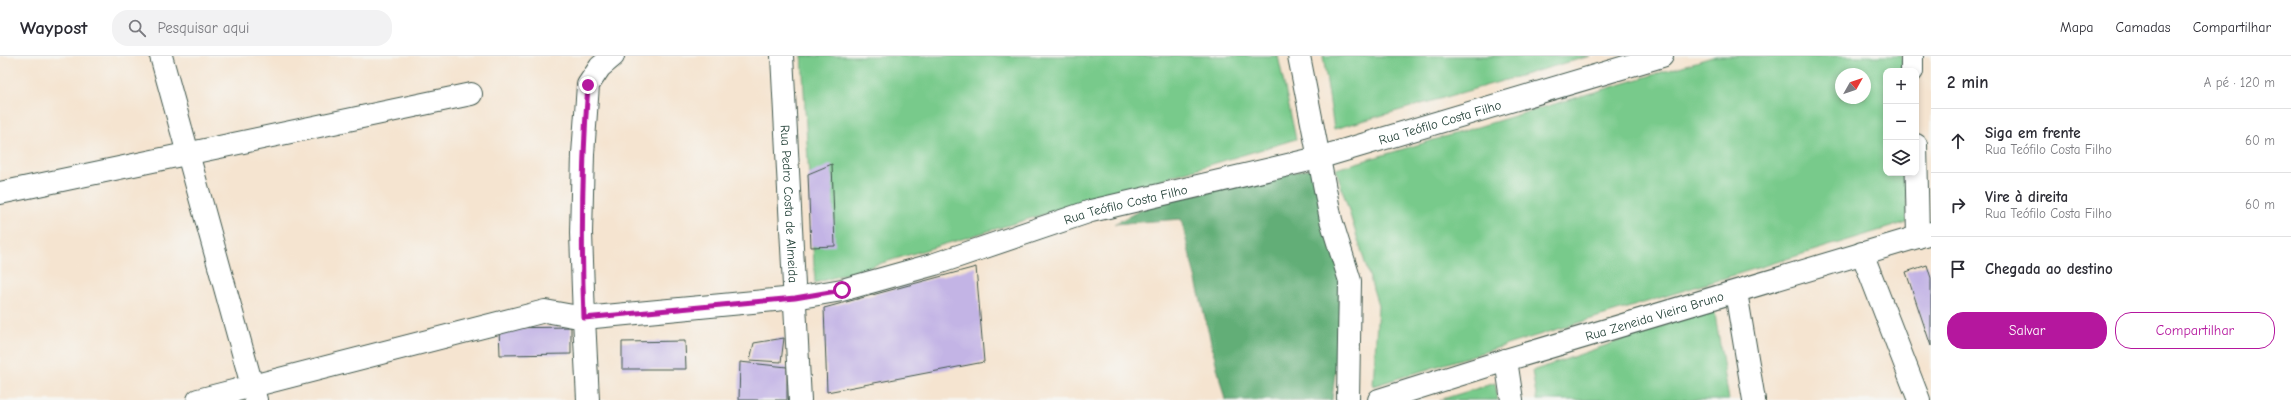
<!DOCTYPE html>
<html lang="pt">
<head>
<meta charset="utf-8">
<style>
  body { margin:0; font-family:"Comic Neue",sans-serif; background:#f2f2f3; color:#2b2b33 }
  .controls { position:absolute; right:12px; top:12px; display:grid; overflow:hidden; border-radius:8px; box-shadow:0 2px 6px #0003 }
  .controls button { width:36px; height:36px; display:grid; place-items:center; padding:0; border:0; border-bottom:1px solid #e1e1e2; background:#fff; color:#2b2b33; font:20px sans-serif }
  .compass { position:absolute; left:1835px; top:12px; width:36px; height:36px; border-radius:50%; background:#fff; box-shadow:0 2px 6px #0003; rotate:50deg }
  .stop { position:absolute; width:12px; height:12px; margin:-9px; border:3px solid #b5179e; border-radius:50%; background:#fff }
  .stop.end { background:#b5179e; border-color:#fff; box-shadow:0 1px 4px #0008 }
  .list { margin:0; padding:0; list-style:none }
  h2 { display:flex; justify-content:space-between; align-items:center; height:52px; margin:0; padding:0 16px; font-size:17px }
  h2 small { font-size:13px; font-weight:400; color:#7c7c81 }
  .list li { display:grid; grid-template-columns:26px 1fr auto; gap:12px; align-items:center; box-sizing:border-box; height:64px; padding:0 16px; border-top:1px solid #e1e1e2 }
  .list b { display:block; font-size:15px; white-space:nowrap }
  .list p { margin:0; font-size:13px; white-space:nowrap; color:#7c7c81 }
  .list em { font-size:13px; font-style:normal; color:#7c7c81 }
  .actions { display:flex; gap:8px; padding:12px 16px }
  .actions a { flex:1; padding:9px 0; border:1px solid #b5179e; border-radius:16px; text-align:center; font-size:14px; color:#b5179e }
  .actions .main { background:#b5179e; color:#fff }
  .icon { flex:none; width:22px; height:22px; fill:none; stroke:currentColor; stroke-width:2; stroke-linecap:round; stroke-linejoin:round }
  .map { position:relative; flex:none; width:1931px; height:344px; overflow:hidden }
  header { display:flex; align-items:center; gap:24px; box-sizing:border-box; height:56px; padding:0 20px; background:#fff; border-bottom:1px solid #e1e1e2 }
  header strong { font-size:19px }
  nav { display:flex; gap:22px; margin-inline-start:auto; font-size:14px }
  .search { width:280px; height:36px; background:#f2f2f3; display:flex; align-items:center; gap:10px; box-sizing:border-box; padding:0 14px; border-radius:16px; color:#7c7c81; font-size:15px }
  main { display:flex }
  aside { flex:1; background:#fff }
  .map>svg:first-child { display:block }
</style>
</head>
<body>
<header>
<strong>Waypost</strong>
<div class="search"><svg class="icon" aria-label="search" viewBox="0 0 24 24"><circle cx="10" cy="10" r="6"/><path d="M15 15l6 6"/></svg>Pesquisar aqui</div>
<nav><a>Mapa</a><a>Camadas</a><a>Compartilhar</a></nav>
</header>
<main>
<div class="map">
<svg width="1931" height="344" viewBox="0 0 1931 344">
  <rect width="100%" height="100%" fill="#f6f6f2"/>
  <filter id="ink" filterUnits="userSpaceOnUse"><feTurbulence type="fractalNoise" baseFrequency=".025" numOctaves="2"/><feDisplacementMap in="SourceGraphic" scale="8" xChannelSelector="R" yChannelSelector="G"/><feConvolveMatrix kernelMatrix="1 2 1 2 8 2 1 2 1" color-interpolation-filters="sRGB"/></filter>
  <filter id="wash" filterUnits="userSpaceOnUse"><feTurbulence type="fractalNoise" baseFrequency=".012" numOctaves="4" result="noise"/><feDisplacementMap in="SourceGraphic" scale="16" xChannelSelector="R" yChannelSelector="G"/><feGaussianBlur stdDeviation="0.9" result="paint"/><feColorMatrix in="noise" values="0 0 0 0 0 0 0 0 0 0 0 0 0 0 0 0 0 1.4 0 .05"/><feComposite in="paint" operator="in"/></filter>
  <g filter="url(#wash)">
    <rect width="100%" height="100%" fill="#f5e4d0"/>
    <path fill="#78ca8b" stroke="#4c8460" fill-rule="evenodd" d="M 802,0 L 1278,0 L 1296,83 L 815,227 Z
      M 1323,0 L 1590,0 L 1334,73 Z
      M 1716,0 L 1902,0 L 1902,15 L 1886,15 L 1886,117 L 1906,117 L 1907,166 L 1373,330 L 1378,249 L 1336,113 ZM 1841,18 L 1865,18 L 1865,42 L 1841,42 Z
      M 1714,252 L 1729,344 L 1537,344 L 1532,315 Z
      M 1495,327 L 1498,344 L 1439,344 Z"/>
    <path fill="#62ae77" stroke="#407656" d="M 1312,112 L 1345,232 L 1332,344 L 1225,344 L 1181,163 L 1114,168 L 1152,148 Z"/>
    <g id="blocks">
      <path fill="#c3b4e5" d="M 832,108 L 835,190 L 811,191 L 808,118 Z
        M 1927,209 L 1931,222 L 1931,290 L 1906,216 Z
        M 976,211 L 984,306 L 827,336 L 824,252 Z
        M 571,271 L 571,298 L 500,299 L 499,272 Z
        M 784,282 L 781,306 L 750,304 L 754,287 Z
        M 685,285 L 686,313 L 622,313 L 622,286 Z
        M 740,306 L 787,311 L 787,344 L 739,344 Z"/>
    </g>
  </g>
  <g filter="url(#ink)">
    <use href="#blocks" fill-opacity="0" stroke="#3f564b" stroke-width="1"/>
    <g fill="none" stroke-linecap="round" stroke-linejoin="round">
      <defs>
        <g id="minor">
          <path d="M 161,0 L 256,344"/>
          <path id="s1" d="M 613,0 L 600,11 L 588,29 L 583,98 L 581,177 L 584,262 L 795,242 L 842,234 L 935,208 L 1091,155 L 1318,102 L 1662,0"/>
          <path id="s2" d="M 782,0 L 800,344"/>
          <path d="M 1299,0 L 1331,164 L 1350,225 L 1348,344"/>
          <path d="M 1912,0 L 1912,15"/>
          <path d="M 1916,89 L 1918,181"/>
          <path d="M 0,137 L 471,38"/>
          <path d="M 1862,197 L 1919,344"/>
          <path d="M 1736,236 L 1754,344"/>
          <path d="M 1506,304 L 1512,344"/>
          <path d="M 198,344 L 545,255 L 584,262 L 588,344"/>
          <path id="s3" d="M 1379,344 L 1506,304 L 1931,177"/>
        </g>
      </defs>
      <use href="#minor" stroke="#3f564b" stroke-width="24"/>
      <use href="#minor" stroke="#fff" stroke-width="22"/>
    </g>
  </g>
  <g fill="none" stroke-linecap="round" stroke-linejoin="round" filter="url(#ink)">
    <path stroke="#b5179e" stroke-width="5" d="M 588,29 C 582,107 581,184 584,262 L 795,242 L 842,234"/>
  </g>
  <g text-anchor="middle" stroke-width="3" stroke-linejoin="round" paint-order="stroke">
    <g font-size="13" fill="#1f3d34" stroke="#f6f6f2">
      <text dy="5" stroke="none"><textPath href="#s1" startOffset="1153">Rua Teófilo Costa Filho</textPath></text>
      <text dy="5" stroke="none"><textPath href="#s2" startOffset="148">Rua Pedro Costa de Almeida</textPath></text>
      <text dy="5" stroke="none"><textPath href="#s1" startOffset="828">Rua Teófilo Costa Filho</textPath></text>
      <text dy="5" stroke="none"><textPath href="#s3" startOffset="288">Rua Zeneida Vieira Bruno</textPath></text>
    </g>
  </g>
</svg>
<div class="controls">
<button>+</button>
<button>−</button>
<button><svg class="icon" aria-label="layers" viewBox="0 0 24 24"><path d="M12 4l9 5-9 5-9-5zM3 14l9 5 9-5"/></svg></button>
</div>
<svg class="compass" viewBox="-18 -18 36 36"><path d="M0-13l5 13h-10z" fill="#e53935"/><path d="M0 13l5-13h-10z" fill="#7c7c81"/></svg>
<div class="stop" style="left:842px;top:234px"></div>
<div class="stop end" style="left:588px;top:29px"></div>
</div>
<aside>
<h2>2 min<small>A pé · 120 m</small></h2>
<ul class="list">
<li><svg class="icon" aria-label="ahead" viewBox="0 0 24 24"><path d="M12 20V5M6 11l6-6 6 6"/></svg><div><b>Siga em frente</b><p>Rua Teófilo Costa Filho</p></div><em>60 m</em></li>
<li><svg class="icon" aria-label="right" viewBox="0 0 24 24"><path d="M7 20v-9h11M14 6l5 5-5 5"/></svg><div><b>Vire à direita</b><p>Rua Teófilo Costa Filho</p></div><em>60 m</em></li>
<li><svg class="icon" aria-label="arrive" viewBox="0 0 24 24"><path d="M6 21V4h12l-3 4 3 4H6"/></svg><div><b>Chegada ao destino</b></div></li>
</ul>
<div class="actions"><a class="main">Salvar</a><a>Compartilhar</a></div>
</aside>
</main>
</body>
</html>
